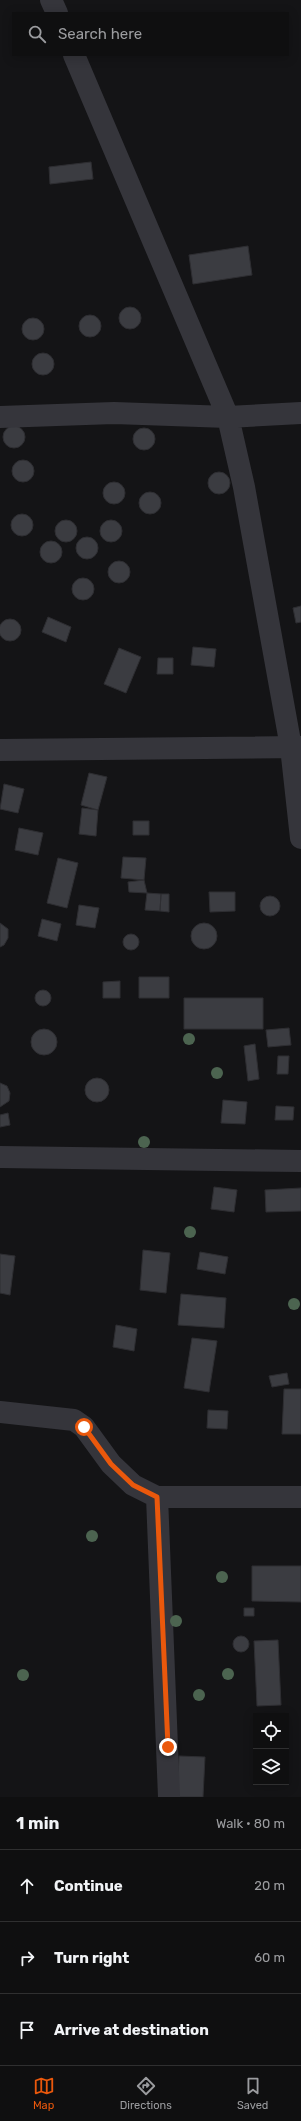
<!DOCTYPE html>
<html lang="en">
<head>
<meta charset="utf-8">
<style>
  body { margin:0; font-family:Rubik,sans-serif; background:#1d1d1e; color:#f1f3f6 }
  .controls { position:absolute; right:12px; bottom:12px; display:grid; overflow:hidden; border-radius:0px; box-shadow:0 2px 10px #0003 }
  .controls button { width:36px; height:36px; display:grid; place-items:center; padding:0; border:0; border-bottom:1px solid #2f2f30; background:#0f0f10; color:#f1f3f6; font:20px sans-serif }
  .stop { position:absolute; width:12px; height:12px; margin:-9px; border:3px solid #ea580c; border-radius:50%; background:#fff }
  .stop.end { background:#ea580c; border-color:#fff; box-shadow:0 1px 4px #0008 }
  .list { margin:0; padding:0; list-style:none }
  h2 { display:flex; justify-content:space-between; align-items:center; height:52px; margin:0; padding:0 16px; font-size:17px }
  h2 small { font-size:13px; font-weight:400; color:#9b9c9f }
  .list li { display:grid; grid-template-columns:26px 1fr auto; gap:12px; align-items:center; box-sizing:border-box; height:72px; padding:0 16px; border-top:1px solid #2f2f30 }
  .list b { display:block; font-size:15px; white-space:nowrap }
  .list em { font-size:13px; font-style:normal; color:#9b9c9f }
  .icon { flex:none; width:22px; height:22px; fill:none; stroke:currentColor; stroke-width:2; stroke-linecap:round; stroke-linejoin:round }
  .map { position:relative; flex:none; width:301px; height:1797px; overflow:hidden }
  .search { position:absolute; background:#0f0f10; box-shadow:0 2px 10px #0003; left:12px; right:12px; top:12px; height:44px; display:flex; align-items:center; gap:10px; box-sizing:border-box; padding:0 14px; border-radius:0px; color:#9b9c9f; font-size:15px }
  .sheet { height:268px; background:#0f0f10 }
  nav { display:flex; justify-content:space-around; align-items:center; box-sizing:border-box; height:56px; border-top:1px solid #2f2f30; background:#0f0f10; font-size:11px; color:#9b9c9f }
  nav a { display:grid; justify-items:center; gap:2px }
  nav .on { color:#ea580c }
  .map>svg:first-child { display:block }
</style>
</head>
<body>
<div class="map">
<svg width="301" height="1797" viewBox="0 0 301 1797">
  <rect width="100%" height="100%" fill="#141416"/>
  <path fill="#3b3c41" stroke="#2e2e32" d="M 91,162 L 93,179 L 50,184 L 49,167 Z
    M 248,246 L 252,275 L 193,284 L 189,255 Z
    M119 318a11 11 0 1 1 22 0a11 11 0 1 1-22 0Z
    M79 326a11 11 0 1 1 22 0a11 11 0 1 1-22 0Z
    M22 329a11 11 0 1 1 22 0a11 11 0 1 1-22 0Z
    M32 364a11 11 0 1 1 22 0a11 11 0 1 1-22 0Z
    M3 437a11 11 0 1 1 22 0a11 11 0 1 1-22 0Z
    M133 439a11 11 0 1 1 22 0a11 11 0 1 1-22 0Z
    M12 471a11 11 0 1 1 22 0a11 11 0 1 1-22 0Z
    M208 483a11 11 0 1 1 22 0a11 11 0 1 1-22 0Z
    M103 493a11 11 0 1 1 22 0a11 11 0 1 1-22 0Z
    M139 503a11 11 0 1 1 22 0a11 11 0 1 1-22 0Z
    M11 525a11 11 0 1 1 22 0a11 11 0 1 1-22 0Z
    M100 531a11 11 0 1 1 22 0a11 11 0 1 1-22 0Z
    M55 531a11 11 0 1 1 22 0a11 11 0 1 1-22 0Z
    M76 548a11 11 0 1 1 22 0a11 11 0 1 1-22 0Z
    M40 552a11 11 0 1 1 22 0a11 11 0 1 1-22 0Z
    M108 572a11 11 0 1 1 22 0a11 11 0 1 1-22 0Z
    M72 589a11 11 0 1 1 22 0a11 11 0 1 1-22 0Z
    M 301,606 L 301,622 L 296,623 L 293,608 Z
    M 48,617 L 71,627 L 66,642 L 42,632 Z
    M-1 630a11 11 0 1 1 22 0a11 11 0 1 1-22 0Z
    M 193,647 L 216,649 L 214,667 L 191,665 Z
    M 119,648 L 141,657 L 126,693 L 104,684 Z
    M 158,658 L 173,658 L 173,674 L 157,674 Z
    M 89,773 L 107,777 L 98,810 L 81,805 Z
    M 4,784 L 24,789 L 18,813 L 0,809 Z
    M 82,808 L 98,810 L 96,836 L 79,834 Z
    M 133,821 L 149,821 L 149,835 L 133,835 Z
    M 19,828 L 43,833 L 38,855 L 15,850 Z
    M 123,857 L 146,858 L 144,880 L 121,878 Z
    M 58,858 L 78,863 L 67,908 L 47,903 Z
    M 144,880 L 147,893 L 129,892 L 128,882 Z
    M 209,892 L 235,892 L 235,911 L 210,912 Z
    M 147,893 L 161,894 L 160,911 L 145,910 Z
    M 161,894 L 169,894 L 169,912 L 160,911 Z
    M260 906a10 10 0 1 1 20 0a10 10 0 1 1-20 0Z
    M 79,905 L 99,908 L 95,928 L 76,925 Z
    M 42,919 L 61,924 L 57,941 L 38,936 Z
    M191 936a13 13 0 1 1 26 0a13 13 0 1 1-26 0Z
    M 0,923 L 8,929 L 8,938 L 4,945 L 0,947 Z
    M123 942a8 8 0 1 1 16 0a8 8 0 1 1-16 0Z
    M 139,977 L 169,977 L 169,998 L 139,998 Z
    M 120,981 L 120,998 L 103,998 L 103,982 Z
    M35 998a8 8 0 1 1 16 0a8 8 0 1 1-16 0Z
    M 184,998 L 263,998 L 263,1029 L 184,1029 Z
    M 289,1028 L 291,1045 L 268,1047 L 266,1030 Z
    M31 1042a13 13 0 1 1 26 0a13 13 0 1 1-26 0Z
    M 255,1044 L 259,1079 L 248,1081 L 244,1046 Z
    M 278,1056 L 289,1056 L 288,1074 L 277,1074 Z
    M85 1090a12 12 0 1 1 24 0a12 12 0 1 1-24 0Z
    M 0,1083 L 7,1086 L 10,1093 L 9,1101 L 0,1107 Z
    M 223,1100 L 247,1102 L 245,1124 L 221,1123 Z
    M 276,1106 L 294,1107 L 293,1120 L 275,1120 Z
    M 8,1113 L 10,1125 L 0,1127 L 0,1115 Z
    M 214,1187 L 237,1190 L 234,1212 L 211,1209 Z
    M 301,1188 L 301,1211 L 266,1212 L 265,1190 Z
    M 143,1250 L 170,1253 L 166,1293 L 140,1290 Z
    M 200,1252 L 228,1257 L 225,1274 L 197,1269 Z
    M 0,1254 L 15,1256 L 10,1295 L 0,1293 Z
    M 181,1294 L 226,1298 L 224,1328 L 178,1325 Z
    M 116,1325 L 137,1329 L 134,1351 L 113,1347 Z
    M 192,1338 L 217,1341 L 209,1392 L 184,1388 Z
    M 287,1373 L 289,1384 L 272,1387 L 269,1376 Z
    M 284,1389 L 301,1389 L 301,1434 L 282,1434 Z
    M 208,1410 L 228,1411 L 227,1429 L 207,1428 Z
    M 252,1566 L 301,1566 L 301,1602 L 252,1601 Z
    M 244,1608 L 254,1608 L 254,1616 L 244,1616 Z
    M233 1644a8 8 0 1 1 16 0a8 8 0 1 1-16 0Z
    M 278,1640 L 281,1705 L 257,1706 L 254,1641 Z
    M 179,1756 L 205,1757 L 203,1797 L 177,1797 Z"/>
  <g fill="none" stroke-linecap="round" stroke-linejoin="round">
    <path stroke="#35353b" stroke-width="22" d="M 51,0 L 57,13
      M 74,55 L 228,417 L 244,487 L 291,747 L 301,838
      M 0,417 L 114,413 L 228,417 L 301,413
      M 0,750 L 301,747
      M 0,1157 L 301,1161
      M 0,1412 L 74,1420 L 84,1427 L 111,1464 L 133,1485 L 157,1497 L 301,1497
      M 157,1497 L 169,1797"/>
  </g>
  <g fill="#4c6450">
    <circle cx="189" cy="1039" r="6"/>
    <circle cx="217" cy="1073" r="6"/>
    <circle cx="144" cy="1142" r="6"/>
    <circle cx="190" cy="1232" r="6"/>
    <circle cx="294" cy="1304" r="6"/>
    <circle cx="92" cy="1536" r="6"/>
    <circle cx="222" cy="1577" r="6"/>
    <circle cx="176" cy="1621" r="6"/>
    <circle cx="228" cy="1674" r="6"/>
    <circle cx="23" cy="1675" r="6"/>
    <circle cx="199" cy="1695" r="6"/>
  </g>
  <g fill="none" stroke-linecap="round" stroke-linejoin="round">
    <path stroke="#ea580c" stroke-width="5" d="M 84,1427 L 111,1464 L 133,1485 L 157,1497 L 168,1747"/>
  </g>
</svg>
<div class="controls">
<button><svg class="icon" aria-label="locate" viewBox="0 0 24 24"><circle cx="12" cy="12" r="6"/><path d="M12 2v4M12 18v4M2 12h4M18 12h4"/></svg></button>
<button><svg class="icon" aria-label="layers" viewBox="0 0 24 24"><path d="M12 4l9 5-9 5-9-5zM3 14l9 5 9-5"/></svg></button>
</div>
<div class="stop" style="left:84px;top:1427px"></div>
<div class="stop end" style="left:168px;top:1747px"></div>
<div class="search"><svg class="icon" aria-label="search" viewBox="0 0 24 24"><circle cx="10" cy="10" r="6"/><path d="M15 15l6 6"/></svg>Search here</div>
</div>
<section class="sheet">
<h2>1 min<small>Walk · 80 m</small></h2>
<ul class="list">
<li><svg class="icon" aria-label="ahead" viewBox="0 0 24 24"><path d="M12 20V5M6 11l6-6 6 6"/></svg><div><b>Continue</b></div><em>20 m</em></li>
<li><svg class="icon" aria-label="right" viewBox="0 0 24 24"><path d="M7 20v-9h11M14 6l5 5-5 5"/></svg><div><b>Turn right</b></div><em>60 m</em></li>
<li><svg class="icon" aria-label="arrive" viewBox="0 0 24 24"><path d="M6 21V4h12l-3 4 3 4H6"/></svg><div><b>Arrive at destination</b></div></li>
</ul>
</section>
<nav>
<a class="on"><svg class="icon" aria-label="map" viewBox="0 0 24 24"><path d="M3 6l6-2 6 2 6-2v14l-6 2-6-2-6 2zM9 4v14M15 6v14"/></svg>Map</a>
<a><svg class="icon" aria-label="directions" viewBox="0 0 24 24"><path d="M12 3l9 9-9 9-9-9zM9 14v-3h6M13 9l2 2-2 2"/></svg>Directions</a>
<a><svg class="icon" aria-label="saved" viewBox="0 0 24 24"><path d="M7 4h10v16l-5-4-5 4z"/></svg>Saved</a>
</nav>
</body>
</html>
